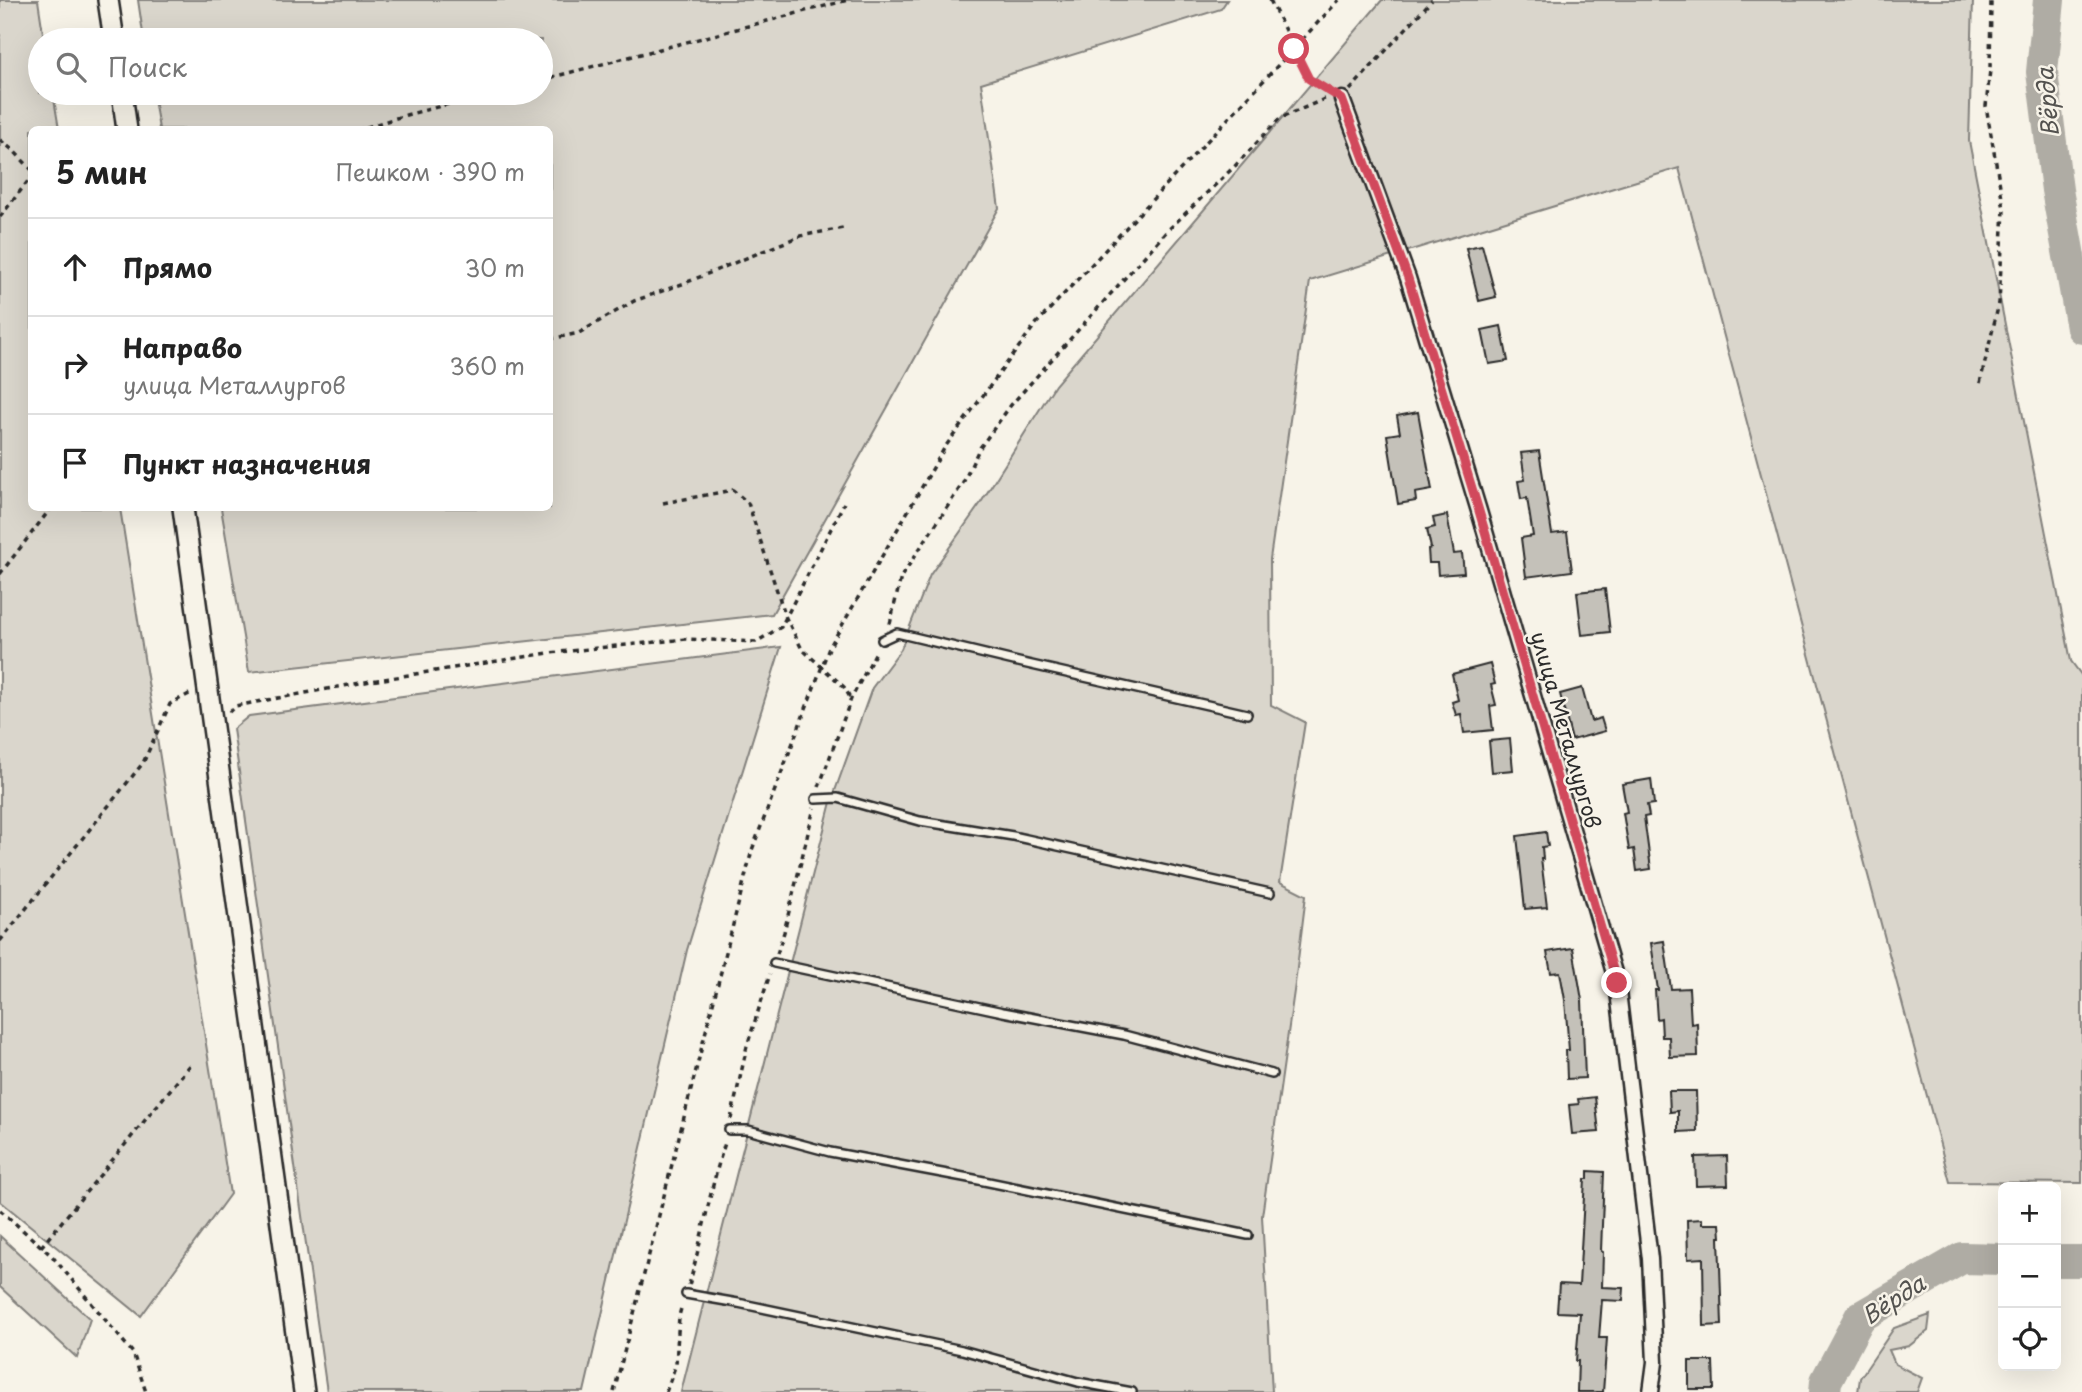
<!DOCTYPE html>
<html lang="ru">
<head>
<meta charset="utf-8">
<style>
  body { margin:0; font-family:"Playpen Sans",sans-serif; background:#f6f6f6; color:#222 }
  .controls { position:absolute; right:21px; bottom:21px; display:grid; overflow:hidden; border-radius:10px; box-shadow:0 7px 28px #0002 }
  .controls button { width:63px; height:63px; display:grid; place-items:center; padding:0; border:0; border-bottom:2px solid #e0e0e0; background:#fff; color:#222; font:35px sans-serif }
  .stop { position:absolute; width:21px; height:21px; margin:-16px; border:5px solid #d1495b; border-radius:50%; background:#fff }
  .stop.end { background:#d1495b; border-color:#fff; box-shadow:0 2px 7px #0008 }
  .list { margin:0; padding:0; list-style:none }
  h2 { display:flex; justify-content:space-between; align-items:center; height:91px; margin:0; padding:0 28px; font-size:30px }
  h2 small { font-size:23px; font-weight:400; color:#767676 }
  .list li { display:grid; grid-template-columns:46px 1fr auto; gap:21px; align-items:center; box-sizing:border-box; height:98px; padding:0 28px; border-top:2px solid #e0e0e0 }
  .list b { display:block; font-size:26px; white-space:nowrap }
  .list p { margin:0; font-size:23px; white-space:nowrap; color:#767676 }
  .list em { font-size:23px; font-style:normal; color:#767676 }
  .icon { flex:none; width:38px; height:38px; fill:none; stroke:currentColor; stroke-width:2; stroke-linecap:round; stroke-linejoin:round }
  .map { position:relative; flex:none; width:2082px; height:1392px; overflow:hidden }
  .search { position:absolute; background:#fff; box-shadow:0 7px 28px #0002; left:28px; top:28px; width:525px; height:77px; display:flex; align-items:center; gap:18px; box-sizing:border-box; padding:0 24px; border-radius:38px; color:#767676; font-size:26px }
  .panel { position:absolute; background:#fff; box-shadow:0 7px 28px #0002; left:28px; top:126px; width:525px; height:385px; border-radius:10px }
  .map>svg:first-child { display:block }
</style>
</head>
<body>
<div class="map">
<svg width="2082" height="1392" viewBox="0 0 2082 1392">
  <rect width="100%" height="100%" fill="#f7f3e8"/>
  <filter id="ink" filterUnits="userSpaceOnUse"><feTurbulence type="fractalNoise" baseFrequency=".0143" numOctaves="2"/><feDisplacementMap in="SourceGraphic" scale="14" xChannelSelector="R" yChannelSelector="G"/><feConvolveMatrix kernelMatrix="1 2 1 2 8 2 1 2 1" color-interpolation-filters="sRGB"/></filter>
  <g filter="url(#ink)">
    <path fill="#dad6cc" stroke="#82807c" stroke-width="2" d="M 0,0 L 38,0 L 44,40 L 40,40 L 40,93 L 53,93 L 59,129 L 32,130 L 32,508 L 120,508 L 230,1194 L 141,1316 L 0,1201 Z
      M 138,0 L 1227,0 L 1221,9 L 981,83 L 999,208 L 772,614 L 249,672 L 221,508 L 550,508 L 550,130 L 159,129 L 153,93 L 541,93 L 541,40 L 144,40 Z
      M 1382,0 L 1973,0 L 1969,141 L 2071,661 L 2082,676 L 2082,1183 L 1950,1182 L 1679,168 L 1310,281 L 1270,559 L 1271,705 L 1305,722 L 1280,882 L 1306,895 L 1295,984 L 1262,1216 L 1272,1392 L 681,1392 L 831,802 L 872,688 L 901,649 L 930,575 L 980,504 L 1055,385 Z
      M 781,647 L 687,950 L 584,1392 L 327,1392 L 233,729 L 249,716 Z
      M 0,1236 L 90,1319 L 77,1358 L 0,1287 Z
      M 1930,1315 L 1928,1331 L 1909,1346 L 1889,1350 L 1895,1364 L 1922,1378 L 1917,1392 L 1858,1392 L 1860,1378 L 1894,1328 Z"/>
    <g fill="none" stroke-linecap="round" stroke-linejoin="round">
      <path stroke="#afaca4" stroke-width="32" d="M 2049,0 L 2042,72 L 2057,190 L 2082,328
        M 2056,1261 L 2082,1261
        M 1825,1392 L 1826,1381 L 1860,1317 L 1962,1258 L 2003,1259"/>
    </g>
    <path fill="#c4c1b9" stroke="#2b2b2b" stroke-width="2" d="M 1482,245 L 1496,297 L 1479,301 L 1466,248 Z
      M 1501,326 L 1508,361 L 1489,364 L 1482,330 Z
      M 1418,412 L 1432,490 L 1415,493 L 1416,501 L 1398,504 L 1387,435 L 1400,433 L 1397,416 Z
      M 1539,451 L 1552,534 L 1567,532 L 1572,571 L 1526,577 L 1521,538 L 1533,536 L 1527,498 L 1521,499 L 1518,481 L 1525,480 L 1521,453 Z
      M 1447,515 L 1454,554 L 1462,553 L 1464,573 L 1438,575 L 1437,563 L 1429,563 L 1428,549 L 1431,548 L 1427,529 L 1435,527 L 1433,518 Z
      M 1605,589 L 1610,632 L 1582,635 L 1577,592 Z
      M 1490,664 L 1495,684 L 1491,685 L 1496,705 L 1490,706 L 1493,730 L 1464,733 L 1461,714 L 1456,715 L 1452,702 L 1458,700 L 1452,674 Z
      M 1582,688 L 1591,721 L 1601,718 L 1605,731 L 1572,740 L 1560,694 Z
      M 1510,739 L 1513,770 L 1492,772 L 1489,741 Z
      M 1651,779 L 1654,804 L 1647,805 L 1649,816 L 1644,817 L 1651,869 L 1637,871 L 1634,849 L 1629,850 L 1623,813 L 1627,812 L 1622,784 Z
      M 1546,832 L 1548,846 L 1542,847 L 1543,859 L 1541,859 L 1547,907 L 1525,909 L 1517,836 Z
      M 1664,941 L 1671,989 L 1689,988 L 1691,1024 L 1697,1023 L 1698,1056 L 1670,1057 L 1669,1037 L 1662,1037 L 1661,1018 L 1657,1019 L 1655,990 L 1658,990 L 1651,943 Z
      M 1573,948 L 1582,1000 L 1585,1078 L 1567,1079 L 1566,1050 L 1569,1050 L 1565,1000 L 1560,972 L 1551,973 L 1547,952 Z
      M 1669,1091 L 1696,1091 L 1697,1131 L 1678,1132 L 1678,1111 L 1670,1112 Z
      M 1595,1097 L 1599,1132 L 1572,1134 L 1569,1105 L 1579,1104 L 1578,1099 Z
      M 1727,1156 L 1728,1185 L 1696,1186 L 1695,1157 Z
      M 1588,1171 L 1604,1172 L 1601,1251 L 1603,1252 L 1602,1287 L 1624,1288 L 1623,1301 L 1602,1300 L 1599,1338 L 1607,1338 L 1603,1392 L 1577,1392 L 1578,1361 L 1576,1361 L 1580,1313 L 1557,1312 L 1559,1284 L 1579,1285 L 1585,1179 L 1588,1179 Z
      M 1702,1219 L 1702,1224 L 1720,1224 L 1721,1237 L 1719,1237 L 1722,1325 L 1704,1326 L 1703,1258 L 1688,1259 L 1687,1220 Z
      M 1689,1361 L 1713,1361 L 1714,1389 L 1689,1389 Z"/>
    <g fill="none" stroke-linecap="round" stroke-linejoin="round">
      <defs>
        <path id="lane" d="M 882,640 L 897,633 L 1014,661 L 1247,714
          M 816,799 L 838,798 L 920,821 L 1013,836 L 1270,893
          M 774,963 L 1003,1012 L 1124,1035 L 1272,1074
          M 729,1130 L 748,1130 L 830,1152 L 974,1179 L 1248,1235
          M 686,1294 L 738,1303 L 962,1350 L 1078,1382 L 1132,1392"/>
        <path id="street" d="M 1342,99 L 1408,278 L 1479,511 L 1617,983 L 1650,1259 L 1655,1362 L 1651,1392"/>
        <path id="secondary" d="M 108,0 L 114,40
          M 122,93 L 127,130
          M 183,508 L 304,1392"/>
      </defs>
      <use href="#lane" stroke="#2b2b2b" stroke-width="12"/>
      <use href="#street" stroke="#2b2b2b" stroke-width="19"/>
      <use href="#secondary" stroke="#2b2b2b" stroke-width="24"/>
      <path stroke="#2b2b2b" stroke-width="3.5" stroke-dasharray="5 5" stroke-linecap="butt" d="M 1270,0 L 1309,79 L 1331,92
        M 541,80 L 848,0
        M 1350,90 L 1432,0
        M 357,130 L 406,115 L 492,93
        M 0,140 L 14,151 L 32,170
        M 0,217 L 32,176
        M 550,339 L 579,333 L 634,301 L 685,283 L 800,236 L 843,228
        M 1980,383 L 1999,303 L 2004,209 L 1986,106 L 1990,70 L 1991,0
        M 663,503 L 733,490 L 748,503 L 786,618 L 802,649 L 844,687 L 851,699
        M 0,574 L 51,508
        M 890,624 L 901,577 L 963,483 L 979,449 L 1011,405 L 1167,231 L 1235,166 L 1279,119 L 1329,97
        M 229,712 L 235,706 L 371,681 L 549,653 L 686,639 L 756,642 L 781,627 L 844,503
        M 819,787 L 851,699 L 877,650
        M 0,941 L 143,763 L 170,704 L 191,693
        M 777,954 L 784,932 L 814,808
        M 731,1119 L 747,1046 L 770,974
        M 0,1210 L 52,1256 L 133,1353 L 146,1392
        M 41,1247 L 192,1063
        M 689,1285 C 703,1236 710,1187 726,1140
        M 614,1392 L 752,850 L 829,648 L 945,447 L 1035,325 L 1339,0
        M 666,1392 L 676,1364 L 679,1316 L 682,1305"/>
      <use href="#lane" stroke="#f7f3e8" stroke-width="7"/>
      <use href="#street" stroke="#f7f3e8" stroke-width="14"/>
      <use href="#secondary" stroke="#f7f3e8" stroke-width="19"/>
    </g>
  </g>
  <g fill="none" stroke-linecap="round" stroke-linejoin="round" filter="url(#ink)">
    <path stroke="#d1495b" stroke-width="9" d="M 1294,49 L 1309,79 L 1342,99 L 1408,278 L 1479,511 L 1617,983"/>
  </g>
  <g text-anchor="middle" stroke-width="5" stroke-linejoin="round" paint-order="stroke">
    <g font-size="21" fill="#2b2b2b" stroke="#f7f3e8">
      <text transform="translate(1565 730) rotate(74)" y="7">улица Металлургов</text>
    </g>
    <g font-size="23" font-style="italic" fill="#53524f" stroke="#f7f3e8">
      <text transform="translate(2048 102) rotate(-95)" y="8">Вёрда</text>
      <text transform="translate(1894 1300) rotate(-33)" y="8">Вёрда</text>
    </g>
  </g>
</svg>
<div class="controls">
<button>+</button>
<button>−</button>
<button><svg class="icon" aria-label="locate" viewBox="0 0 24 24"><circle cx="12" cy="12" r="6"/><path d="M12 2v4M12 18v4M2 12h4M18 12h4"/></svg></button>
</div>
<div class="stop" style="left:1294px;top:49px"></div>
<div class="stop end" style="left:1617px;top:983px"></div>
<div class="search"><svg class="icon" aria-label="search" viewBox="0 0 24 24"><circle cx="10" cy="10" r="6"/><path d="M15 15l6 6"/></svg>Поиск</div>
<section class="panel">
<h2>5 мин<small>Пешком · 390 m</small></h2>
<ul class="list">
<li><svg class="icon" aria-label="ahead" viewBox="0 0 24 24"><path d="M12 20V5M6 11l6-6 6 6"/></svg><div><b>Прямо</b></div><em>30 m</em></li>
<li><svg class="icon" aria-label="right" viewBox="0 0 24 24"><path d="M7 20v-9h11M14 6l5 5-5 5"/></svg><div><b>Направо</b><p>улица Металлургов</p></div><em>360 m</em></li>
<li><svg class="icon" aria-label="arrive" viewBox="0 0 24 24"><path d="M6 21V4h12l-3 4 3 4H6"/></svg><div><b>Пункт назначения</b></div></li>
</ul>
</section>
</div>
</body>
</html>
